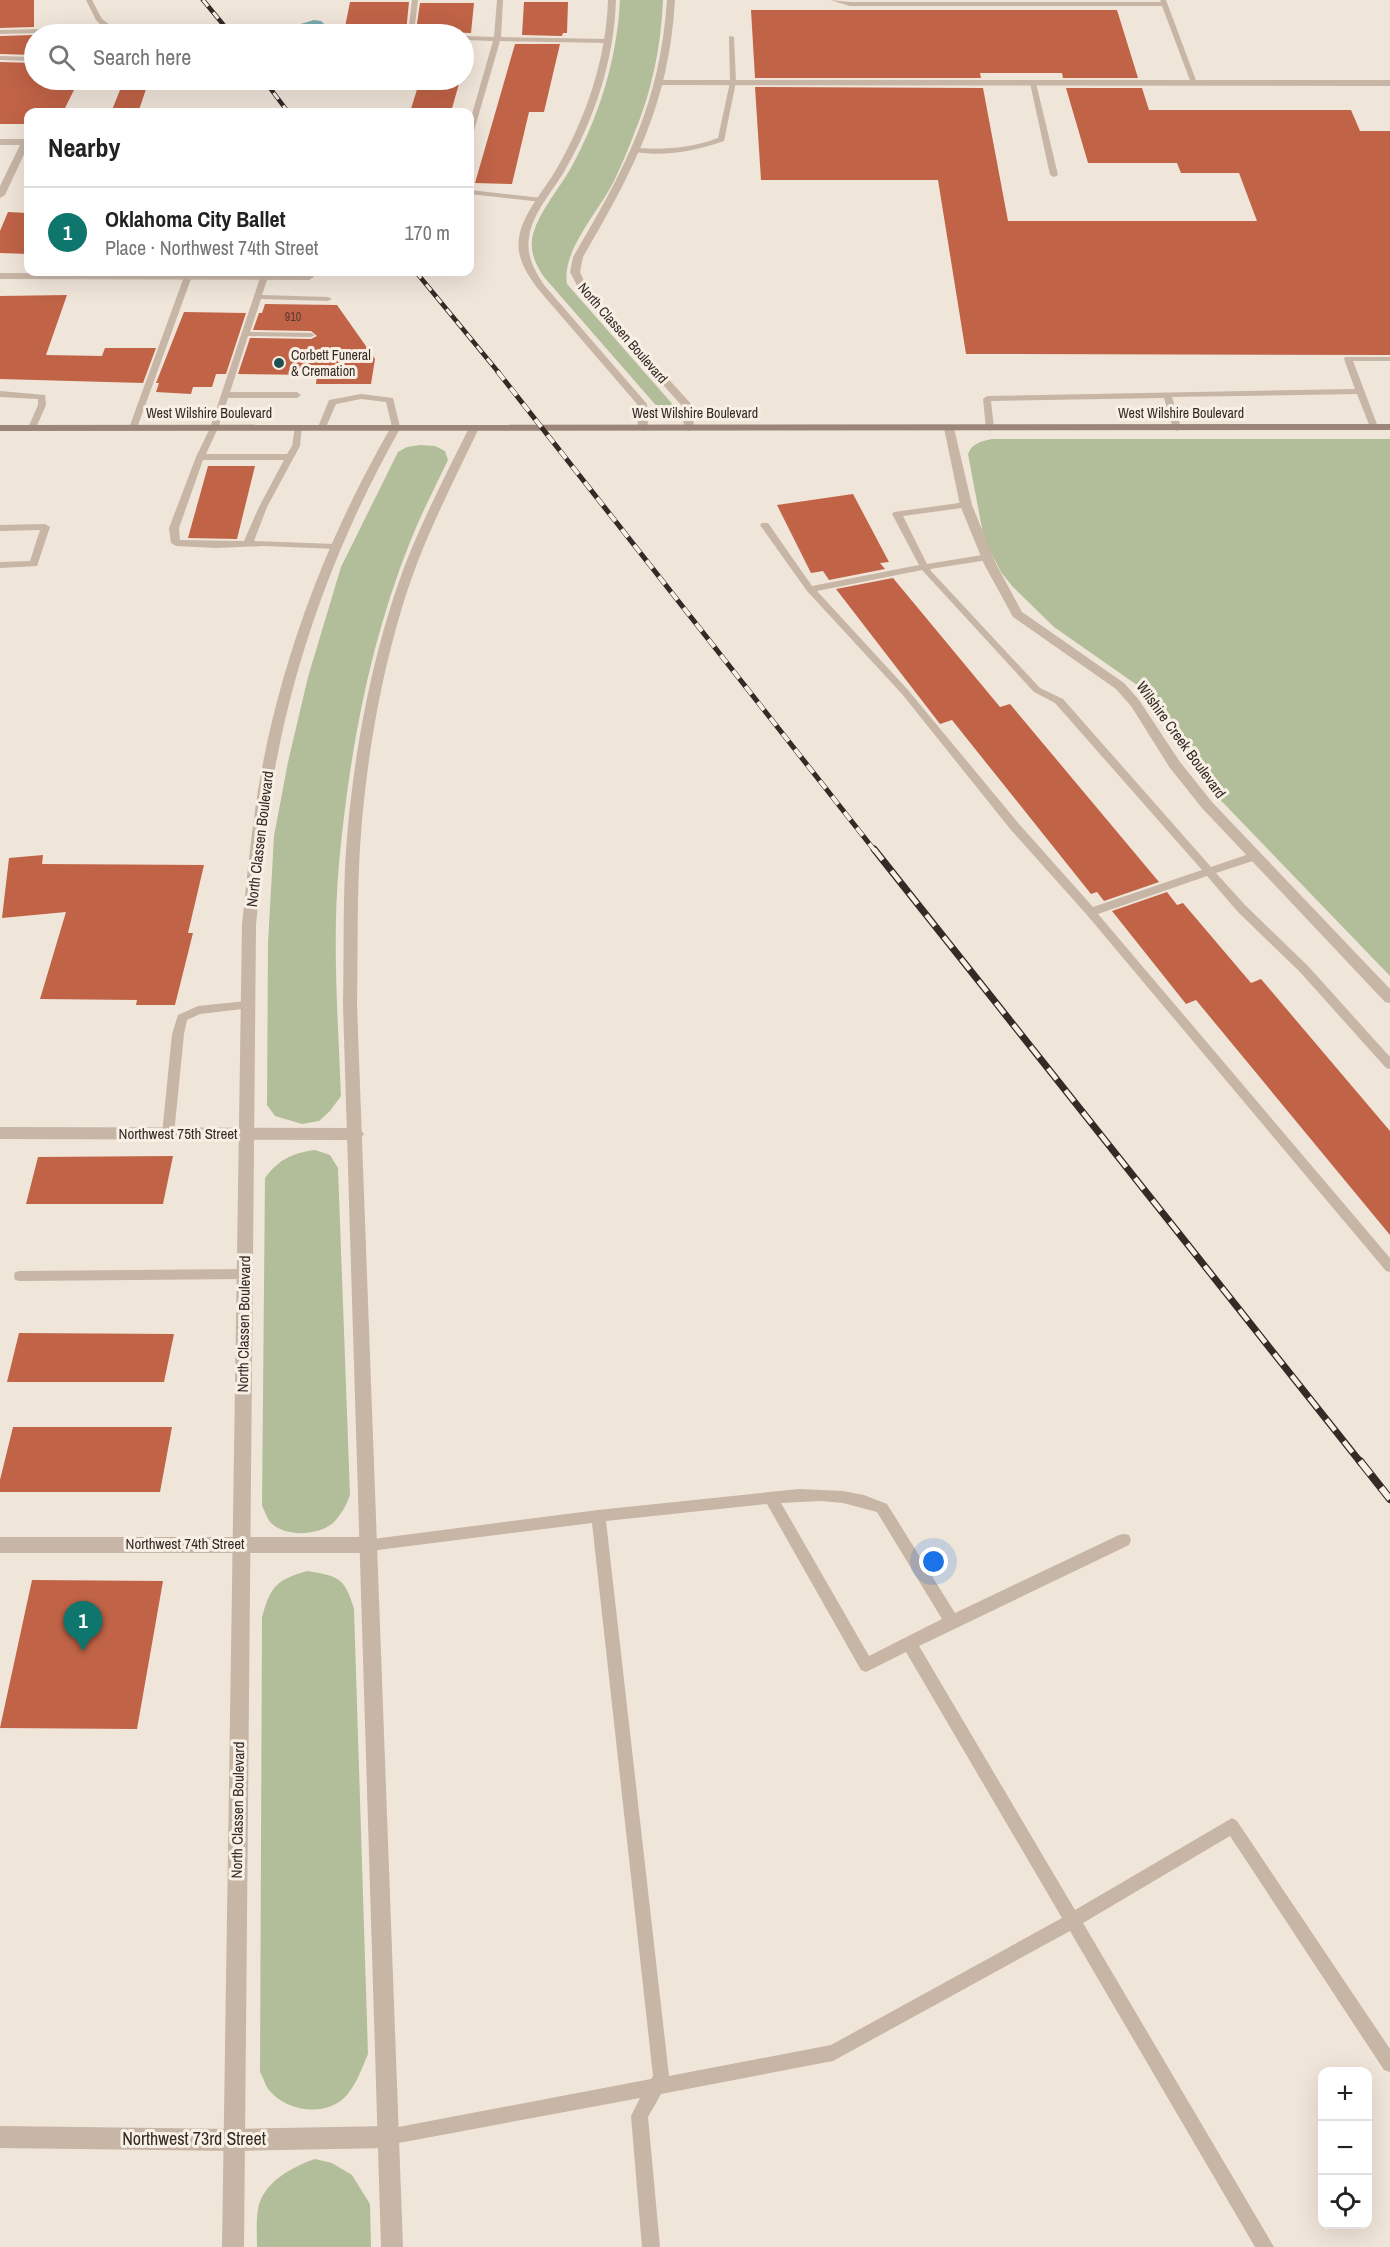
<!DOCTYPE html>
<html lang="en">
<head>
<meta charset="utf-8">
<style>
  body { margin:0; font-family:"Archivo Narrow",sans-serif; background:#f6f6f6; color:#222 }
  .controls { position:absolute; right:18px; bottom:18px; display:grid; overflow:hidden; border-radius:12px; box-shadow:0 6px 24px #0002 }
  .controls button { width:54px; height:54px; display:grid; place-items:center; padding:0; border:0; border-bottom:2px solid #e0e0e0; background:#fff; color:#222; font:30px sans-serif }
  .you { position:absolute; left:934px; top:1562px; width:21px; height:21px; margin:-15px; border:4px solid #fff; border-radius:50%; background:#1a73e8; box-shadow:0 0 0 9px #1a73e833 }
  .badge { display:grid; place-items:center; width:39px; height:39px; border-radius:50%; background:#0f766e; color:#fff; font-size:20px; font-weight:700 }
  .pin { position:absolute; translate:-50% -50px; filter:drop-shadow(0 2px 3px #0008) }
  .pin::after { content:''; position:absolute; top:32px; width:21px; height:18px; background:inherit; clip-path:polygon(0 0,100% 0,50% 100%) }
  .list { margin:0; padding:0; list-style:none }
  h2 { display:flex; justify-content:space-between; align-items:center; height:78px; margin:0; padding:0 24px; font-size:26px }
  h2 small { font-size:20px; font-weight:400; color:#767676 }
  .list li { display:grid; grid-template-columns:39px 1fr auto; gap:18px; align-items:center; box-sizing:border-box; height:90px; padding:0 24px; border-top:2px solid #e0e0e0 }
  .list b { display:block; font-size:22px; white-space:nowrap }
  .list p { margin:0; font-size:20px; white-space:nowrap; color:#767676 }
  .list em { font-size:20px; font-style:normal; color:#767676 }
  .icon { flex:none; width:33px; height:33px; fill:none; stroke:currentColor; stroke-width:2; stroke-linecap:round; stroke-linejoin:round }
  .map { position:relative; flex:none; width:1390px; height:2247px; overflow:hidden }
  .search { position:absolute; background:#fff; box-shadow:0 6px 24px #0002; left:24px; top:24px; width:450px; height:66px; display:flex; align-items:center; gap:15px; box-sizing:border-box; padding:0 21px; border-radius:33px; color:#767676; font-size:22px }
  .panel { position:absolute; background:#fff; box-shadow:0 6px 24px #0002; left:24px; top:108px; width:450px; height:168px; border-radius:12px }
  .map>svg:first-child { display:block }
</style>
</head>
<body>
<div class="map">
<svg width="1390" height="2247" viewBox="0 0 1390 2247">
  <rect width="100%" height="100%" fill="#f0e5d9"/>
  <path fill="#b2be9a" d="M 620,0 L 663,0 C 661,47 652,91 634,134 C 628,150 621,166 614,181 C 600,210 561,251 567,284 L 675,407 L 672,413 L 660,410 L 544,277 C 535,264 529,250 533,234 C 540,210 560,188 572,166 C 600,114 617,59 620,0 Z
    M 992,439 L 1390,439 L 1390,976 L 1208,787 L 1137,685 L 1054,627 L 1012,586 L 1001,572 L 984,539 L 968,454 C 972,443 982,441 992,439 Z
    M 420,445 L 435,446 L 445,451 L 448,460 C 435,487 421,514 410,542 C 369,644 349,755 339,864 C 332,941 338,1019 341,1096 L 330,1111 L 319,1121 L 302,1124 L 275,1116 L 267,1105 L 268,943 L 274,836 L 288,762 L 308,677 L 341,567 L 398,452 L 407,447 Z
    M 315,1150 L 330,1155 L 338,1168 L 350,1495 C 346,1506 341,1515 333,1523 C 318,1536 285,1537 271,1523 C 267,1519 265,1511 262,1506 L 265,1178 C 278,1160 292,1153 315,1150 Z
    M 307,1571 C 339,1576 345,1578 354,1609 L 368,2054 C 362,2068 357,2083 347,2095 C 327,2118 286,2112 268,2089 C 265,2084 263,2077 260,2072 L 262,1617 C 271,1586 276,1580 307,1571 Z
    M 315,2159 L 332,2163 L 352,2175 L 370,2204 L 371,2247 L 257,2247 C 257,2235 256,2221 258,2209 C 263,2182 292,2167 315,2159 Z"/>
  <path fill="#7aaaac" d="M 314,20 L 321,21 L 335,34 L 292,34 L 297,25 Z"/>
  <path fill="#c06347" d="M 0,0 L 34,0 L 34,27 L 0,28 Z
    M 350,2 L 409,2 L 406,32 L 344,32 Z
    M 524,2 L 568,2 L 567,33 L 563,33 L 562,36 L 522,35 Z
    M 420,3 L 474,3 L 471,33 L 416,31 Z
    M 751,10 L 1117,10 L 1138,78 L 1063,78 L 1062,73 L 980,73 L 981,78 L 755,78 Z
    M 34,35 L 34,55 L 0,54 L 0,36 Z
    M 515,44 L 560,44 L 544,112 L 529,112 L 512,184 L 475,183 Z
    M 0,62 L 34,63 L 34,80 L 79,80 L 63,112 L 28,112 L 28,124 L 0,124 Z
    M 124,80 L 149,80 L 139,110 L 112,110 Z
    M 420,80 L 460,80 L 451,112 L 410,112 Z
    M 755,87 L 983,88 L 1008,221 L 1257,221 L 1239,173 L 1181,173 L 1177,163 L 1088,163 L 1066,88 L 1142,88 L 1149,110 L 1351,110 L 1360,131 L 1390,131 L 1390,355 L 966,354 L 938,180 L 761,180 Z
    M 8,212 L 28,213 L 28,254 L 0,253 L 0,231 Z
    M 67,295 L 46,355 L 102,356 L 105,348 L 156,348 L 143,383 L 0,379 L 0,296 Z
    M 265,304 L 337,305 L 375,359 L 371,384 L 316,384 L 317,375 L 238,374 L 250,338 L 311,339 L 317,336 L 311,331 L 253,330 L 259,313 L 262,313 Z
    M 184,312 L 246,313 L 226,374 L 216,374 L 212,387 L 193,387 L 191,394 L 156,392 L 159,383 L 156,383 Z
    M 208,466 L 255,466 L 237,539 L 188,538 Z
    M 853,494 L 889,562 L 880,563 L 885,569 L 829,580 L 823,571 L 811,573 L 777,505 Z
    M 893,578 L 1000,707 L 1010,704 L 1159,882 L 1104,901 L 1097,892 L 1091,894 L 952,720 L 940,724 L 836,589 Z
    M 43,855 L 42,864 L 204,865 L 188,933 L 193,933 L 175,1005 L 136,1005 L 137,1000 L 40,999 L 66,912 L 2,918 L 9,858 Z
    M 1167,892 L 1177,905 L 1183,903 L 1251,983 L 1261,979 L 1390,1131 L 1390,1235 L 1196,1000 L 1186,1004 L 1112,911 Z
    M 173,1156 L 163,1204 L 26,1204 L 38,1157 Z
    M 19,1333 L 174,1334 L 164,1382 L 7,1382 Z
    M 13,1427 L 172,1427 L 160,1492 L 0,1492 L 0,1480 Z
    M 32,1580 L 163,1581 L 137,1729 L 0,1728 Z"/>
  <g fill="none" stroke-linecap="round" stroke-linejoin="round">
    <path fill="#c7b5a6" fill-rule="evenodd" d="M 86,0 L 92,0 L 102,19 L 110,25 L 143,34 L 133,34 L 108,29 L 84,32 L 0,34 L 0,30 L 84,28 L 102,26 L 96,20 Z
      M 412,0 L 418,0 L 414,32 L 418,34 L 408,33 Z
      M 497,0 L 503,0 L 501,37 L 608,39 L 611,41 L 608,43 L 500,41 L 474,131 L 470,133 L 470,121 L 493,41 L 464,40 L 464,36 L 494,37 Z
      M 830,0 L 850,2 L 1161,2 L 1160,0 L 1166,0 L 1197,83 L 1194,85 L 1191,83 L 1162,6 L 850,6 Z
      M 729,36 L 734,37 L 736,82 L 724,141 C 695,151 665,157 635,152 L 634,150 L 638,148 C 666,150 691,148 718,138 L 730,82 Z
      M 0,56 L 34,57 L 34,61 L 0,60 Z
      M 1033,81 L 1036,83 L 1058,175 L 1054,177 L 1050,175 L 1030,83 Z
      M 470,190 L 542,198 L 546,200 L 542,202 L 470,194 Z
      M 185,274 L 192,276 L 137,428 L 130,430 L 129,428 Z
      M 261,275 L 268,277 L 262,295 L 328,297 L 332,299 L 328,301 L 261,299 L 250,332 L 311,333 L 315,335 L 311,337 L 248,336 L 230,392 L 297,392 L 301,395 L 297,398 L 228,398 L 218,428 L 206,454 L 287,454 L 292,446 L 295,427 L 302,425 L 300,446 L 267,507 L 254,541 L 335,544 L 338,545 L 338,549 L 263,546 L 216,548 L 176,546 L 171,543 L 169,528 L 196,457 L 210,428 ZM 203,460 L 284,460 L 259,507 L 244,541 L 180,540 L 179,528 Z
      M 1345,357 L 1390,357 L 1390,361 L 1353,361 L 1378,427 L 1377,429 L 1370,427 L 1357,394 L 1172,397 L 1181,428 L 1177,431 L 1173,428 L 1164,398 L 991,401 L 994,428 L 990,431 L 986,428 L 983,399 L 987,396 L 1355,389 L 1344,359 Z
      M 0,391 L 45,395 L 46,405 L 35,430 L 28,428 L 38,405 L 38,399 L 0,397 Z
      M 361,394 L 393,398 L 400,427 L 399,429 L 392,427 L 386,402 L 361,399 L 336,404 L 326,427 L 319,429 L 318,427 L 329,400 Z
      M 966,502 L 969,503 L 969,507 L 903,516 L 927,564 L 988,554 L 993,557 L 988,560 L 930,569 L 931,571 L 1040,688 L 1063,699 L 1211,867 L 1255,852 L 1259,853 L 1260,856 L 1259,859 L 1216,873 L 1245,905 L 1308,966 L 1390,1057 L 1390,1069 L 1386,1068 L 1300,972 L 1237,911 L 1207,876 L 1098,914 L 1390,1258 L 1390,1272 L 1386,1271 L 1087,915 L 1011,830 L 902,694 L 807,591 L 760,525 L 762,523 L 768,523 L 812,586 L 919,565 L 892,514 L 894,512 ZM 922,570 L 1034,692 L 1055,703 L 1202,870 L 1093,907 L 1019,824 L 908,690 L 817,591 Z
      M 45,524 L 50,527 L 37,566 L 0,568 L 0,562 L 30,561 L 40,530 L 0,531 L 0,525 Z
      M 247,1001 L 251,1002 L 253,1005 L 251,1008 L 200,1014 L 187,1020 L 184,1034 L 174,1134 L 172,1137 L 164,1137 L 162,1134 L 172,1034 L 178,1015 L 198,1006 Z
      M 244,1269 L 249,1270 L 250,1274 L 249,1278 L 244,1279 L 20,1281 L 15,1280 L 14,1276 L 15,1272 L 20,1271 Z
      M 799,1489 L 843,1491 L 864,1495 L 887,1504 L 955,1613 L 1119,1535 L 1124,1534 L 1129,1535 L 1131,1540 L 1129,1545 L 919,1646 L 1075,1910 L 1227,1821 L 1232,1818 L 1237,1821 L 1390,2049 L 1390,2072 L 1384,2070 L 1230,1836 L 1083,1923 L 1274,2247 L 1255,2247 L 1070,1931 L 833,2061 L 661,2094 L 648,2117 L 660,2247 L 642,2247 L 631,2116 L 640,2098 L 388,2145 L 382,2143 L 380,2137 L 382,2131 L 388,2129 L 651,2079 L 653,2076 L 592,1523 L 370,1551 L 365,1550 L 363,1545 L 365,1540 L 598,1510 ZM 821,1501 L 843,1503 L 877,1512 L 942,1619 L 869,1656 L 781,1503 ZM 767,1504 L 861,1670 L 866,1672 L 906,1652 L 1062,1918 L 831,2045 L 669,2076 L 606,1521 Z"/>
    <path fill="#c7b5a6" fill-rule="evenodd" d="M 658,80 L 1390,80 L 1390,86 L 661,85 L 657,82 Z
      M 0,139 L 28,139 L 28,146 L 5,195 L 0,198 L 0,186 L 20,145 L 0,145 Z
      M 0,273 L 309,274 L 314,277 L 309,280 L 0,279 Z
      M 949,425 L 954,428 L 972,505 L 996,564 L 1022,612 L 1124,683 L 1139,700 L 1180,762 L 1212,802 L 1390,989 L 1390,1003 L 1385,1002 L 1202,808 L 1170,768 L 1131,706 L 1116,689 L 1013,617 L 984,564 L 960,505 L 944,428 Z
      M 0,1127 L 356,1128 L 361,1130 L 364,1134 L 361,1138 L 356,1140 L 0,1139 Z
      M 0,1537 L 370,1537 L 376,1539 L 379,1545 L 376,1551 L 370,1553 L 0,1553 Z
      M 0,2126 L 234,2129 L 388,2126 L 396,2129 L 399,2137 L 396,2145 L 388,2148 L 234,2151 L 0,2148 Z"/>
    <path fill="#c7b5a6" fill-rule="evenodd" d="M 608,0 L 616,0 C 614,60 595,118 565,170 C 553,191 532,213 529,238 C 526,256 535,271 544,285 L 647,404 L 648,428 L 643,431 L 638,428 L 637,404 L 538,289 C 527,274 516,258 519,238 C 523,213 543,192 556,170 C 586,118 606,60 608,0 Z
      M 667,0 L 675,0 C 669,104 634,169 583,257 L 580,272 L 588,290 L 692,405 L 694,428 L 689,431 L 684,428 L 682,406 L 581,293 L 570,272 L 573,257 C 625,169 660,104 667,0 Z
      M 396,424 L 401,427 C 343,529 301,638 278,753 C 266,810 262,868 256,925 L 244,2247 L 222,2247 L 242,925 C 248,868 253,810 265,753 C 289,638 332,529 391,427 Z
      M 474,425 L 479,428 C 458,472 436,515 418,561 C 383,652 363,770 359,868 C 357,914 358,959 357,1005 L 403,2247 L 381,2247 L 343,1005 C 344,959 343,914 345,868 C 350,770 371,652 407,560 C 425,515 447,472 469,428 Z"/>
    <path fill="#9b8478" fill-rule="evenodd" d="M 1390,424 L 1390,430 L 0,431 L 0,425 Z"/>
    <defs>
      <path id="rail-far3" d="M 203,0 L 231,34
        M 264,80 L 288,112
        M 416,272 L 499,373"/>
      <path id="rail-far2" d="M 498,372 L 875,851"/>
      <path id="rail-far1" d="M 874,849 L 1361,1463"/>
      <path id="rail" d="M 1360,1461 L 1390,1499"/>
    </defs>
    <use href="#rail-far3" stroke="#342b27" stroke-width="4.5"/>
    <use href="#rail-far2" stroke="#342b27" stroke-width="5"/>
    <use href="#rail-far1" stroke="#342b27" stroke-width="7"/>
    <use href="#rail" stroke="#342b27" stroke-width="8"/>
    <use href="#rail-far3" stroke="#f8efe5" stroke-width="3" stroke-dasharray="8" stroke-linecap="butt"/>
    <use href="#rail-far2" stroke="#f8efe5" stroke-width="4" stroke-dasharray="10" stroke-linecap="butt"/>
    <use href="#rail-far1" stroke="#f8efe5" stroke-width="4.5" stroke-dasharray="14" stroke-linecap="butt"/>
    <use href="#rail" stroke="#f8efe5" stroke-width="6" stroke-dasharray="17" stroke-linecap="butt"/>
  </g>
  <circle fill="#1e5053" stroke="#f8efe5" stroke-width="2" cx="279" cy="363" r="6"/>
  <g text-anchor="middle" stroke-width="6" stroke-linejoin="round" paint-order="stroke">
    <g font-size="12" fill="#57392f">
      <text x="293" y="321">910</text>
    </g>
    <g font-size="14" fill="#342b27" stroke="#f8efe5">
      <text transform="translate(623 333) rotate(49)" y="5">North Classen Boulevard</text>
      <text x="209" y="418">West Wilshire Boulevard</text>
      <text x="695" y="418">West Wilshire Boulevard</text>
      <text x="1181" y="418">West Wilshire Boulevard</text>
    </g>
    <g font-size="14" fill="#342b27" stroke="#f8efe5" text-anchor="start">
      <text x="291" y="360">Corbett Funeral<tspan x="291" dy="16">&amp; Cremation</tspan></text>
    </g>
    <g font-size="15" fill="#342b27" stroke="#f8efe5">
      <text transform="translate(1181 740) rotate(54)" y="5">Wilshire Creek Boulevard</text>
      <text transform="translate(260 839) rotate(-83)" y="5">North Classen Boulevard</text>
      <text x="178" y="1139">Northwest 75th Street</text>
      <text transform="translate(244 1324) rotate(-89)" y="5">North Classen Boulevard</text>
      <text x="185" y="1549">Northwest 74th Street</text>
      <text transform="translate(238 1810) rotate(-89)" y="5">North Classen Boulevard</text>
    </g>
    <g font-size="18" fill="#342b27" stroke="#f8efe5">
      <text x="194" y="2145">Northwest 73rd Street</text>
    </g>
  </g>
</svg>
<div class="controls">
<button>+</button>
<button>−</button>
<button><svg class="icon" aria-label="locate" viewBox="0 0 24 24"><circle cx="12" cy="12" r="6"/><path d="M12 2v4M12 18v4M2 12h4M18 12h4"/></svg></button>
</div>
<div class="you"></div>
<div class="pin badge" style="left:83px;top:1651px">1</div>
<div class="search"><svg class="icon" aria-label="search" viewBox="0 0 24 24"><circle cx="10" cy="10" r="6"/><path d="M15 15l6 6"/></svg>Search here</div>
<section class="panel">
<h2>Nearby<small></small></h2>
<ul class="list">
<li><span class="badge">1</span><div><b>Oklahoma City Ballet</b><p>Place · Northwest 74th Street</p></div><em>170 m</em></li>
</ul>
</section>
</div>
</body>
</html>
